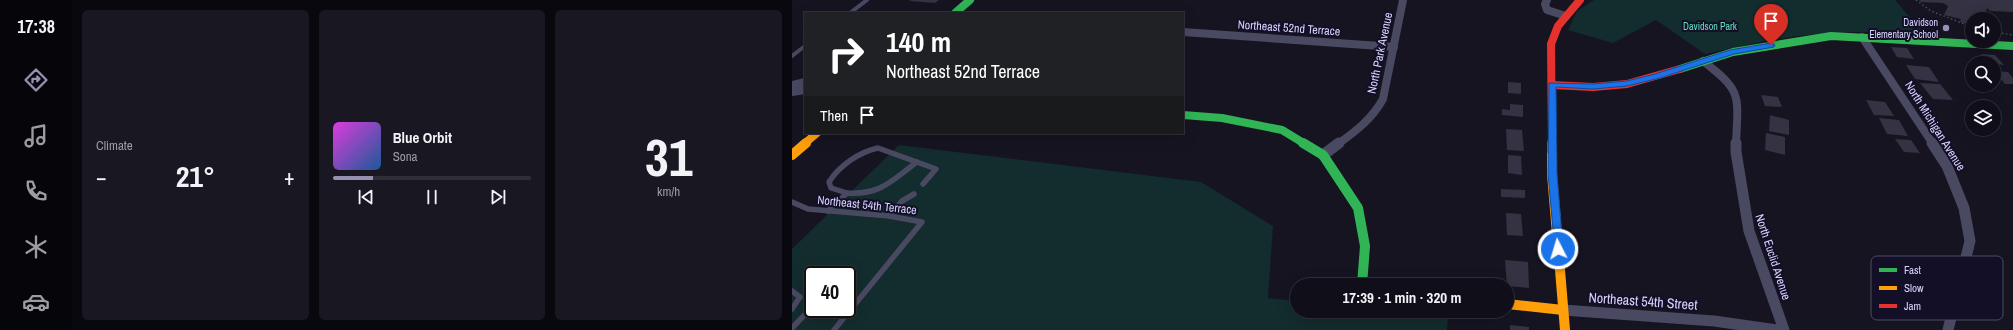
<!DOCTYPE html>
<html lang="en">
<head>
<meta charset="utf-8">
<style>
	:root { --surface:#100f19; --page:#191822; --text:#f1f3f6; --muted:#9c9ca2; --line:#302f38; --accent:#9591b1 }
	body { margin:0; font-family:"Archivo Narrow",sans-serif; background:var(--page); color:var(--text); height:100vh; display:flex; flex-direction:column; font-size:15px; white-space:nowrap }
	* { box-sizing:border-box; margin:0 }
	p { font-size:13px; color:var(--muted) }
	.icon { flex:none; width:22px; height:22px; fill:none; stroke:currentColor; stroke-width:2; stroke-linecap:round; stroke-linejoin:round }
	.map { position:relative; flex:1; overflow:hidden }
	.details { display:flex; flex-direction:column; gap:10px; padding:10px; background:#09080e; width:720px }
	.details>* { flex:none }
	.guide { position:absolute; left:12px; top:12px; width:380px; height:122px; border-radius:0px; box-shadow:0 4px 16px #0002,0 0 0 1px var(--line); background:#202124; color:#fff; overflow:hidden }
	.tools { position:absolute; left:1173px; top:12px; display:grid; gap:8px }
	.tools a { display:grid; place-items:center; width:36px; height:36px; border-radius:50%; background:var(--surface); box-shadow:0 4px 16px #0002,0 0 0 1px var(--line); font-size:20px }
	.speed { position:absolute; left:12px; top:266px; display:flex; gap:8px; font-size:20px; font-weight:700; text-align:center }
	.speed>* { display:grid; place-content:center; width:52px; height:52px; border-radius:50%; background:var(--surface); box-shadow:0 4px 16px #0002,0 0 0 1px var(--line); line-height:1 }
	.speed .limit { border:2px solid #111; border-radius:6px; background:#fff; color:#111 }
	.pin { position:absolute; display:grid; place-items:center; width:34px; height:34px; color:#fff; margin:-41px -17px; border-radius:50% 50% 50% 0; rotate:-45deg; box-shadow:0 0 4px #0007 }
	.pin .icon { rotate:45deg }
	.me { position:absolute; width:44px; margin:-22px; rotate:355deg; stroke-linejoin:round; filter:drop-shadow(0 0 3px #0008) }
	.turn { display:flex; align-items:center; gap:14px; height:84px; padding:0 16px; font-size:18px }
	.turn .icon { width:52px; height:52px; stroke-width:2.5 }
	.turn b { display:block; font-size:28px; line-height:34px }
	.then { display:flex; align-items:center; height:38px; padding:0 16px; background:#0003; gap:8px; font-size:15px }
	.big { font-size:30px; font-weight:800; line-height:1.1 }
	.details .widget { flex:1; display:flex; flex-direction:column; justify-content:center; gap:6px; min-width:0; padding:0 14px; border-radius:6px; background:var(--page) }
	.details .dial { align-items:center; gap:0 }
	.dial b { font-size:52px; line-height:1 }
	.song { display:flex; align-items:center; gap:12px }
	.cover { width:48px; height:48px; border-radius:6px; background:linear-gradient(135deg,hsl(300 70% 55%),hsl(210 70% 35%)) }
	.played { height:4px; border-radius:2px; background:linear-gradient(90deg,var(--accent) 20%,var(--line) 20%) }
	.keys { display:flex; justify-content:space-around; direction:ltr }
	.heat { display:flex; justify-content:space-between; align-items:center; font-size:22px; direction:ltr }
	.details .tiles { flex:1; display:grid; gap:10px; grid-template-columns:repeat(3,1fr) }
	.trip { position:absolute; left:498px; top:278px; width:224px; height:40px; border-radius:20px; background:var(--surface); box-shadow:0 4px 16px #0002,0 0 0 1px var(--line); font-weight:800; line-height:40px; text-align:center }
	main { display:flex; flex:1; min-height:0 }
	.dock { display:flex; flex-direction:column; width:72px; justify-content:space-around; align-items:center; background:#06060a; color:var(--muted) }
	.dock .icon { width:28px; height:28px }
	.dock .selected { color:var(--accent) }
	.dock b { font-size:18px; color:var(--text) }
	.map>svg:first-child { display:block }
	.green { fill:#132c2d; fill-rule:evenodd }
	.building { fill:#343243 }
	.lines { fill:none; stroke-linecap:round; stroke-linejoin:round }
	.path { stroke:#44505f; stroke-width:1.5; stroke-dasharray:1.5 2.5; stroke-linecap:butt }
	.lane-far1 { stroke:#4a4962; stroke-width:4 }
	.lane { stroke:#4a4962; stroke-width:5.5 }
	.street-far1 { stroke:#4a4962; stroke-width:8 }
	.street { stroke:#4a4962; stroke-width:11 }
	.fast-far1 { stroke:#30b455; stroke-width:8 }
	.fast { stroke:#30b455; stroke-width:10 }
	.slow-far1 { stroke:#ff9f0a; stroke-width:8 }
	.slow { stroke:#ff9f0a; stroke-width:10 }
	.jam-far1 { stroke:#e5322d; stroke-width:8 }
	.jam { stroke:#e5322d; stroke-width:10 }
	.route { fill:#1a73e8; stroke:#114b97 }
	.poi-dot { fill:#9591b1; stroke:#130f26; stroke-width:1.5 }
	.labels { text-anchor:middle; stroke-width:4; stroke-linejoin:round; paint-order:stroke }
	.far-poi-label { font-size:10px; fill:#d9d4ff; stroke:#130f26; text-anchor:end }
	.far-park-label { font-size:10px; fill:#5fe0c0; stroke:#130f26 }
	.street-label { font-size:12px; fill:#d9d4ff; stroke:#130f26 }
	.near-street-label { font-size:14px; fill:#d9d4ff; stroke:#130f26 }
	.key { fill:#130f26; stroke:#4e4a67; stroke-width:1 }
	.key-label { font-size:11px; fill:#d9d4ff }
</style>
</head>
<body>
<main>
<nav class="dock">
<b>17:38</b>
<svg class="icon selected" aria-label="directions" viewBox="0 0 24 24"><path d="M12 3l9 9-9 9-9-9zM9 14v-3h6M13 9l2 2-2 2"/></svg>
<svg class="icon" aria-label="music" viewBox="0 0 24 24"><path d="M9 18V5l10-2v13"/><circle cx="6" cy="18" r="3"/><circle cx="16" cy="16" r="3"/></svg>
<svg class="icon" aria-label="phone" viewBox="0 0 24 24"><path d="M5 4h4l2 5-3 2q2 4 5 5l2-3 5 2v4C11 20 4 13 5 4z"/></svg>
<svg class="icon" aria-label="climate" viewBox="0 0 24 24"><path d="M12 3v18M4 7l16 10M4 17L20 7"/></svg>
<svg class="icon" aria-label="car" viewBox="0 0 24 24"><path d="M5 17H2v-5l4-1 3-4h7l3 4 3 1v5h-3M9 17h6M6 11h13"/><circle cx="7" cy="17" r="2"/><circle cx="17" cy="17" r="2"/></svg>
</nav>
<section class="details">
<div class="tiles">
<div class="widget"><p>Climate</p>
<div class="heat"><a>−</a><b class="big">21°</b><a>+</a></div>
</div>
<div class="widget">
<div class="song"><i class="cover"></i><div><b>Blue Orbit</b><p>Sona</p></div></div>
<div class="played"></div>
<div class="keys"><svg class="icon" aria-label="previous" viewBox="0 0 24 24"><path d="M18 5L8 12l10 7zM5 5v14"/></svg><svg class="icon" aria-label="pause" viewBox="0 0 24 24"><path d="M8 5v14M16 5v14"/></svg><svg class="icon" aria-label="next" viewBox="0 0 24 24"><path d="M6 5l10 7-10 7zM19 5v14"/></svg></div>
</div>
<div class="widget dial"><b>31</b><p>km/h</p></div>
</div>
</section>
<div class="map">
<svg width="1221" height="330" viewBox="0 0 1221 330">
	<rect width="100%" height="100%" fill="#161421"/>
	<g class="green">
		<path d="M802 0H1103L1135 37C1112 35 1090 32 1067 32 1014 32 964 42 913 54L864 20 821 43 776 30 785 11Z"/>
		<path d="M107 145 409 182 481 226 476 298 505 301V311H610L656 316 655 330H0V249ZM21 275H55V309H21Z"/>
	</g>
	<g class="building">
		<path d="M119 0H147L143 3 117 1Z"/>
		<path d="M1127 0H1221V12L1198 11 1195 8 1191 19H1180V25L1168 22 1169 19 1152 15 1156 6 1151 3 1129 2Z"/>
		<path d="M1099 47 1115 48 1122 59 1105 57Z"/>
		<path d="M1189 54 1203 55 1212 65 1197 63Z"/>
		<path d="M1114 65 1137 67 1147 82 1123 79Z"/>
		<path d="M1202 71 1216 72 1221 78V84H1213Z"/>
		<path d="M716 82 729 83V94L716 93Z"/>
		<path d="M1128 83 1148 84 1161 100 1141 99Z"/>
		<path d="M969 95 986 97 990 107 973 106Z"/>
		<path d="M1074 100 1093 102 1102 116 1082 115Z"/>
		<path d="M718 104 731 105V117L710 115V109L718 110Z"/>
		<path d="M978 115 997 120V135L977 131Z"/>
		<path d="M1087 118 1107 120 1116 136 1095 134Z"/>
		<path d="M714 129 730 130 732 151 715 150Z"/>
		<path d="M974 133 993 137V155L973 150Z"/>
		<path d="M1103 139 1119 140 1128 153 1112 152Z"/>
		<path d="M716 155 729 156 730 175 716 173Z"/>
		<path d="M709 189 733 190V198L709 197Z"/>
		<path d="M714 213 729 214 731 236 715 235Z"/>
		<path d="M713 260 736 262 737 288 715 286Z"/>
		<path d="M718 325 737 327V330H718Z"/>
	</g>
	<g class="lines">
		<g class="path">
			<path d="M1124 0 1139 11 1180 27"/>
			<path d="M1202 22 1204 20"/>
			<path d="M1202 32 1221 35"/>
		</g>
		<g class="lane-far1">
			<path d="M58 13 75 0"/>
			<path d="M0 56 13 46"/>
		</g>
		<g class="lane">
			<path d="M55 193C89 195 99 181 125 162"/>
			<path d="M0 202 16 209 97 216 130 222 42 330"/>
			<path d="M36 211 55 193 39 188 37 182C47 166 67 152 86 148L144 169 131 184"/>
			<path d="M97 216 110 201 122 194"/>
			<path d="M0 291 8 297 0 309"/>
			<path d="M0 328 21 306"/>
		</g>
		<g class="street-far1">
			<path d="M755 0 753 4 755 10 774 16"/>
			<path d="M391 32 602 47"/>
			<path d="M1070 37 1141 144"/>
			<path d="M911 61C951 92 946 95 944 144"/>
			<path d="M0 85 13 82"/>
			<path d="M0 92 13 90"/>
			<path d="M546 144C564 131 580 119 591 99L611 0"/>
		</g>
		<g class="street">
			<path d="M944 143V152L957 231 992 330"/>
			<path d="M1140 143 1155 166 1172 208 1178 241 1156 330"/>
			<path d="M531 155 547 143"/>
			<path d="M771 310 922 321 985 330"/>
		</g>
		<g class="fast-far1">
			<path d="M163 13 178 0"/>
			<path d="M888 69 941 52 1039 36 1221 46"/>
			<path d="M391 115 430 118 490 130 513 144"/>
		</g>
		<path class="fast" d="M511 143 531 155 566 208 573 246 570 285"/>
		<path class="slow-far1" d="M12 144 25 133"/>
		<g class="slow">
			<path d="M760 151V174L773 330"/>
			<path d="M0 155 14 143"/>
			<path d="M715 304 771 310"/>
		</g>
		<g class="jam-far1">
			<path d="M760 85 801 87 835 84 888 69"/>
			<path d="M760 144 759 44 766 26 788 0"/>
		</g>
		<path class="jam" d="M760 143V151"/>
	</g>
	<path class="route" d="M979 43 983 45 982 47 942 54 868 78 835 86 801 89 764 87 765 174 771 249 766 253 763 252 756 174 757 83 801 84 835 81 863 74 938 50Z"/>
	<circle class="poi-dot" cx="1154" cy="28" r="4"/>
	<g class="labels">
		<g class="far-poi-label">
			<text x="1146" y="26">Davidson<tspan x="1146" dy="12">Elementary School</tspan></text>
		</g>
		<g class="far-park-label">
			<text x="918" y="30">Davidson Park</text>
		</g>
		<g class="street-label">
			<text transform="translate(497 28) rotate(4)" y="4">Northeast 52nd Terrace</text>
			<text transform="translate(588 53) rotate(-78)" y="4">North Park Avenue</text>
			<text transform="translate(1143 126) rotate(58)" y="4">North Michigan Avenue</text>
			<text transform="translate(75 205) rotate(6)" y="4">Northeast 54th Terrace</text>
			<text transform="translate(981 257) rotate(72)" y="4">North Euclid Avenue</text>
		</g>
		<g class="near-street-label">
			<text transform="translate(851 301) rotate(4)" y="5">Northeast 54th Street</text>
		</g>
	</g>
	<rect x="1079" y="256" width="132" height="64" rx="6" class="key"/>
	<rect x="1087" y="268" width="18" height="4" fill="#30b455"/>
	<rect x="1087" y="286" width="18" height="4" fill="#ff9f0a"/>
	<rect x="1087" y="304" width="18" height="4" fill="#e5322d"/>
	<g class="key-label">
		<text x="1112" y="274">Fast</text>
		<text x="1112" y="292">Slow</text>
		<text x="1112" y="310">Jam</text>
	</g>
</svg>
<div class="tools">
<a><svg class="icon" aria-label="sound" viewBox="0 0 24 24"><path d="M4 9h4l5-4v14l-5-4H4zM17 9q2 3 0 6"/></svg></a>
<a><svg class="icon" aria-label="search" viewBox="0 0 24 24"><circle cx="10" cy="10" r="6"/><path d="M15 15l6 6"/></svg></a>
<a><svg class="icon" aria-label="layers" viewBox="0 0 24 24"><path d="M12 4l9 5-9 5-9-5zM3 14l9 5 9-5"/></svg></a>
</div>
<div class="speed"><div class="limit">40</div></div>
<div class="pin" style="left:979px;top:45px;background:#d93025"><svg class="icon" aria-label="arrive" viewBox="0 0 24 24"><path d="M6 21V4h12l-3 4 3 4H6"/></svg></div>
<svg class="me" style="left:766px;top:249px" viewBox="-20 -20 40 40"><circle r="17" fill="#1a73e8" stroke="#fff" stroke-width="3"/><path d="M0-11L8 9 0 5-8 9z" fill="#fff"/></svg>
<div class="trip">17:39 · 1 min · 320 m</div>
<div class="guide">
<div class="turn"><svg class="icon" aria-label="right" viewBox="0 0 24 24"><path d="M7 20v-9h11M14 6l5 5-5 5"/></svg><div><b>140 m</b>Northeast 52nd Terrace</div></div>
<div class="then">Then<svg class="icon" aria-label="arrive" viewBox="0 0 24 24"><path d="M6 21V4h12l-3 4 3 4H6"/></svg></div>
</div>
</div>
</main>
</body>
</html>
